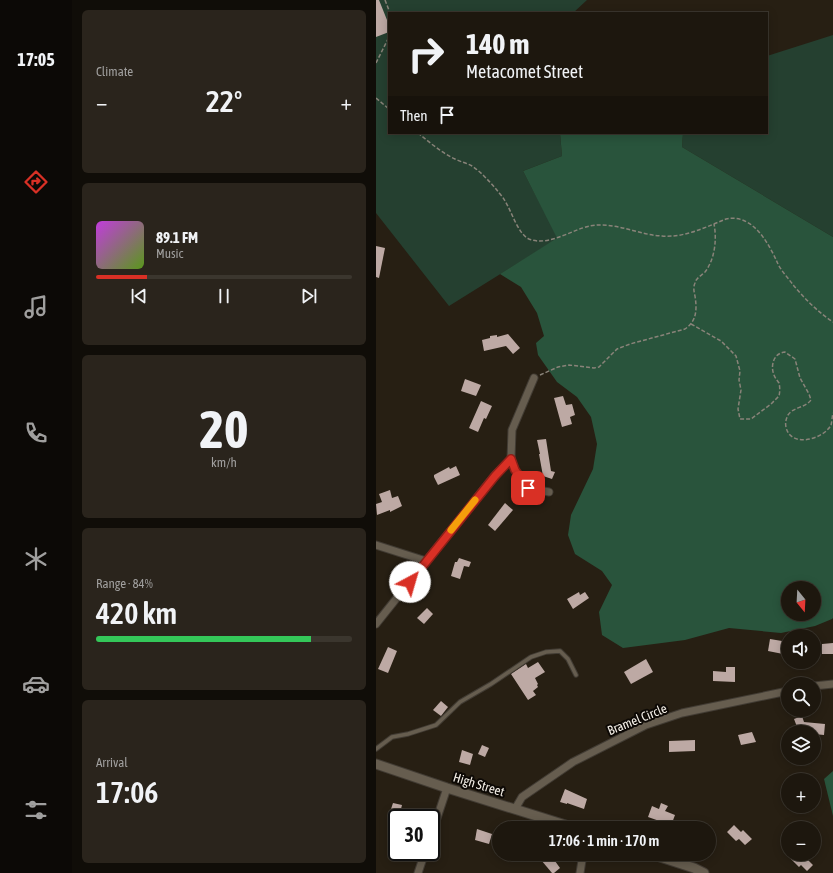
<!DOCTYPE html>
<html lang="en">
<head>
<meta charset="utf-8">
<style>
	:root { --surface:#1d170e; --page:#2a241c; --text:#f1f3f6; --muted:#a09f9e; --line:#3b362e; --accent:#d93025 }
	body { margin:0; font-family:"Asap Condensed",sans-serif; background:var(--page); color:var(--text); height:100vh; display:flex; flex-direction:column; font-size:15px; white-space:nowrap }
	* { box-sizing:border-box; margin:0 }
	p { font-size:13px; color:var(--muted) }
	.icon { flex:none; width:22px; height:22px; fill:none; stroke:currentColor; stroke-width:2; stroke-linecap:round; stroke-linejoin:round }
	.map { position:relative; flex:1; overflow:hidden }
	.drawer { display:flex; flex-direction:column; gap:10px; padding:10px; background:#100d08; width:304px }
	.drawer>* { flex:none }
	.guide { position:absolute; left:12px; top:12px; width:380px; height:122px; border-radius:0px; box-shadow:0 2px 10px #0003,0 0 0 1px var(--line); background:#1d170e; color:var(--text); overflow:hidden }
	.needle { width:26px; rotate:162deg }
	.fabs { position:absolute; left:405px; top:581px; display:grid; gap:8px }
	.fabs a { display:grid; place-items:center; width:40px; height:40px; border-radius:50%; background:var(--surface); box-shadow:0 2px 10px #0003,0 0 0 1px var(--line); font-size:20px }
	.speed { position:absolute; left:12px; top:809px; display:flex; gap:8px; font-size:20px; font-weight:700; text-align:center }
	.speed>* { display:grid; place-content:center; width:52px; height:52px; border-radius:50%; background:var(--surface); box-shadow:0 2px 10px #0003,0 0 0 1px var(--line); line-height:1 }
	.speed .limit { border:2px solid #111; border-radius:6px; background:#fff; color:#111 }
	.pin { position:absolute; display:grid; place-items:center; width:34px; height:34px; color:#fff; margin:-17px; border-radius:8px; box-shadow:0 2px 6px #0006 }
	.me { position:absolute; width:44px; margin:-22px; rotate:39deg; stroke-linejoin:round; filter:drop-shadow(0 0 3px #0008) }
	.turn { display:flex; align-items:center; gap:14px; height:84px; padding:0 12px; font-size:18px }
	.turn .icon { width:52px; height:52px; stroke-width:2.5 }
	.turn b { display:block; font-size:28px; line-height:34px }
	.then { display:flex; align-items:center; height:38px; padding:0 12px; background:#0003; gap:8px; font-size:15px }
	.big { font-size:30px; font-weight:600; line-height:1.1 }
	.drawer .card { flex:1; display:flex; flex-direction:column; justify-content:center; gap:6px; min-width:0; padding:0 14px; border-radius:6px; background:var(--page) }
	.drawer .dial { align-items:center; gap:0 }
	.dial b { font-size:52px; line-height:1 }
	.song { display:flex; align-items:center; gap:12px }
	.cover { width:48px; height:48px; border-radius:6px; background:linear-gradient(135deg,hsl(290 70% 55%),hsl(90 70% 35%)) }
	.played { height:4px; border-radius:2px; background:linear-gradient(90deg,var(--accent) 20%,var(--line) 20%) }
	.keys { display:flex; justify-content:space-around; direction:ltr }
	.heat { display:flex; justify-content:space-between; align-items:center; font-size:22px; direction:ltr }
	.charge { height:6px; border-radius:3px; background:linear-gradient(90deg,#34c759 84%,var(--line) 0) }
	.trip { position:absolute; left:116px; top:821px; width:224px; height:40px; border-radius:20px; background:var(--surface); box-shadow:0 2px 10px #0003,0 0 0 1px var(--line); font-weight:600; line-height:40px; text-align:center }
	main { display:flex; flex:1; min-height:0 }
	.dock { display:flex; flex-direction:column; width:72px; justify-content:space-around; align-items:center; background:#0c0906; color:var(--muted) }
	.dock .icon { width:28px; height:28px }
	.dock .selected { color:var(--accent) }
	.dock b { font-size:18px; color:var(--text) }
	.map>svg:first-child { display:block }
	.green { fill:#254030 }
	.forest { fill:#29543c; fill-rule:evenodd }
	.building { fill:#bda9a4 }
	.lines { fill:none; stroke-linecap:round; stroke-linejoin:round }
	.service-casing { stroke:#423c34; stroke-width:5.5 }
	.minor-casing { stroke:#423c34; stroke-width:9 }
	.tertiary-casing { stroke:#423c34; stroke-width:11 }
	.path { stroke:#898379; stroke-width:1.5; stroke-dasharray:4 2; stroke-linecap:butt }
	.service { stroke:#665d4f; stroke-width:3.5 }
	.minor { stroke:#665d4f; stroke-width:7 }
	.tertiary { stroke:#665d4f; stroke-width:9 }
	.route-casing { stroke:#8d1f18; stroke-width:10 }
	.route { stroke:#d93025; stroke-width:7 }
	.slow { stroke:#f59e0b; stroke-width:7 }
	.labels { text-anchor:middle; stroke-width:4; stroke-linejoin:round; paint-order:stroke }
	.street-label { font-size:13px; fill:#f5f0e8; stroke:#0d0905 }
</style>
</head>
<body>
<main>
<nav class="dock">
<b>17:05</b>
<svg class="icon selected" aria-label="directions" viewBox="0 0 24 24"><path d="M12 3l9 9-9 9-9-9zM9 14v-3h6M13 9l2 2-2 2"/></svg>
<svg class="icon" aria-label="music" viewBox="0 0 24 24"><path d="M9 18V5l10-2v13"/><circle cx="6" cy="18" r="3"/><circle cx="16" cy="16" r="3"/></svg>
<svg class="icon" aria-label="phone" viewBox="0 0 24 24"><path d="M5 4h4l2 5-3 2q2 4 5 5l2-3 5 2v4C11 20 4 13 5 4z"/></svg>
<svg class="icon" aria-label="climate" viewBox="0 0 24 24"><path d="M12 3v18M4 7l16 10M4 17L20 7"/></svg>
<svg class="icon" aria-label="car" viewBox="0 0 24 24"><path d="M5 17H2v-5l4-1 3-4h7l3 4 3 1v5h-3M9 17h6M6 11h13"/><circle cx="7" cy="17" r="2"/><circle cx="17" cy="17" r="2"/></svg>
<svg class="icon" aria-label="filters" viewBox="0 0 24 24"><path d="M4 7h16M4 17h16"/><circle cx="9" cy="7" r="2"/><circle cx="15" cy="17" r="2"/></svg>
</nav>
<section class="drawer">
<div class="card"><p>Climate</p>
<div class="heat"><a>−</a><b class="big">22°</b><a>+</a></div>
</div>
<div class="card">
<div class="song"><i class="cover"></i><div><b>89.1 FM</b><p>Music</p></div></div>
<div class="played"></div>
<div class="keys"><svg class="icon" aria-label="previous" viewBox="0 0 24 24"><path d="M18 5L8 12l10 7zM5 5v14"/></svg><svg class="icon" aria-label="pause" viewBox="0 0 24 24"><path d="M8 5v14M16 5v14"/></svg><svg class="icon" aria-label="next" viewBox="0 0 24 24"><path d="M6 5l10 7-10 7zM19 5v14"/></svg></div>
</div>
<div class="card dial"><b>20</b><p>km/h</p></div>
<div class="card"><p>Range · 84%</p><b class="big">420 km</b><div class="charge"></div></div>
<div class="card"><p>Arrival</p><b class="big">17:06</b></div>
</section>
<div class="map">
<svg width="457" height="873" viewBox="0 0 457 873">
	<rect width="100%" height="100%" fill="#271f13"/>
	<g class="green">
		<path d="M0 0H211L197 13H13V133H184L186 156 147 171 182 238 73 306 0 213Z"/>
		<path d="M457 35V237L306 147 307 133H391V56Z"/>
	</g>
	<g class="forest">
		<path d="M184 133H307L306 147 457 237V618L456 619 439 626 405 633 353 628 309 640 247 648 226 635 223 612 236 585 226 571 199 554 192 535 195 515 217 469 221 444 215 417 201 397 181 382 162 355 160 343 168 336 161 313 145 287 124 274 181 238 147 171 186 156ZM412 588H438V614H412Z"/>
		<path d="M457 771V816L448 779Z"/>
	</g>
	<g class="building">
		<path d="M0 0H3L13 25V32L0 37Z"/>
		<path d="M0 246 9 248 3 278 0 277Z"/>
		<path d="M132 334 144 348 137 354 130 346 108 351 106 340 114 338V336L121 335V337Z"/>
		<path d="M89 379 105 385 100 396 85 391Z"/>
		<path d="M187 396 190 405 196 404 199 415 194 417 196 424 186 427 178 398Z"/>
		<path d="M105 401 116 406 110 419 108 418 102 432 93 428Z"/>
		<path d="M170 439 175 471 179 472 176 479 167 476 163 454H164L161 440Z"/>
		<path d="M80 466 84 475 62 485 58 477V475L73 467 74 469Z"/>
		<path d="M14 490 16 498 22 496 26 506 14 512V510L1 515 0 504 6 502 3 494Z"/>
		<path d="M129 503 137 510 119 531 112 525Z"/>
		<path d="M83 558 95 562 93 567 88 566 84 579 75 576 79 562H81Z"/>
		<path d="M203 592 204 595 209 592 213 598 197 609 191 599Z"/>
		<path d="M51 608 57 614 48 624 41 618Z"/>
		<path d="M394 639 412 642V655L392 651Z"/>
		<path d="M457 643V654H446V644Z"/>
		<path d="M12 647 21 651 12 673 2 669Z"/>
		<path d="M270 659 277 672 255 684 248 672Z"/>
		<path d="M162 662 169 672 159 678 162 684 161 685 162 687 157 691 160 695 152 700 135 674 150 664 152 668Z"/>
		<path d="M350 667H359V682L337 681V671L350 672Z"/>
		<path d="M65 701 72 707 65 716 57 710Z"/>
		<path d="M426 716 428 722 449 724 448 735 438 734V732H423L418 719Z"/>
		<path d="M376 732 380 742 365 745 362 735Z"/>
		<path d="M319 740V751L293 752V741Z"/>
		<path d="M106 745 113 748 109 757 102 754Z"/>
		<path d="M86 750 97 754 94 765 83 762Z"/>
		<path d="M189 789 211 799 208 809 191 803V804L184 802Z"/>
		<path d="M17 803 26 805 24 813 25 818H21V831H18L14 812Z"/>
		<path d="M285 803 292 806 289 811 299 815 296 823 293 822 292 824 272 817 276 806 283 809Z"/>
		<path d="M358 825 365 832 367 830 376 839 369 845 363 839 360 841 351 832Z"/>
		<path d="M101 829 116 834 113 844 99 840Z"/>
		<path d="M160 854H174L184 868 178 873H176Z"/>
		<path d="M410 854H433L430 858 437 865 431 871 425 865 423 867Z"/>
	</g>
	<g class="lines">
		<g class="service-casing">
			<path id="service" d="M0 749 16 737 32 734 60 725 84 702 115 684 155 657 170 652 184 651 192 659 200 675"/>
		</g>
		<g class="minor-casing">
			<g id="minor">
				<path d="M135 459 139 470 152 488 173 492"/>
				<path d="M0 545 50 561"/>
				<path d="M0 624 119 475 135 459 136 430 158 378"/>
				<path d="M438 686 457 684"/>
				<path d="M139 809 146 797 197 762 270 725 306 713 412 691"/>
				<path d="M55 836 71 788"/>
				<path d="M42 873 49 852"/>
				<path d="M204 873 207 854"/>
			</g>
		</g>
		<g class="tertiary-casing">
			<g id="tertiary">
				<path d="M0 764 71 788 199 828"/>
				<path d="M275 854 318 868 328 873"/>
			</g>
		</g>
		<g class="path">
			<path d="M9 0 14 13"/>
			<path d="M0 63 13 37"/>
			<path d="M0 98 13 109"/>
			<path d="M42 133C53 142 66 153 79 159 85 162 91 163 96 166 105 172 113 181 120 189 123 193 127 197 129 201 136 212 142 234 153 239 172 247 197 229 214 226 238 221 262 235 286 236 308 238 330 227 350 219 377 213 393 244 402 264 406 272 413 279 418 286 429 299 443 313 457 322"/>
			<path d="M315 324 345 341 360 356 364 371 363 380 365 390 362 409 364 419H375L395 404 403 396C404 392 404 387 403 383 401 380 399 378 398 375 394 365 398 353 409 352L419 359 424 378 433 394 435 400C429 408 417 407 412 415 410 419 409 423 410 427 414 448 447 440 455 425 456 422 456 417 457 413"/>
			<path d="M164 375 182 367 193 365 218 368 223 367 241 349 254 344 309 329C321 321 321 309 319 296 318 292 317 287 319 283 320 278 325 276 329 272 339 259 341 239 338 224"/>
		</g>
		<use href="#service" class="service"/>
		<use href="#minor" class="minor"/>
		<use href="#tertiary" class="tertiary"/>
	</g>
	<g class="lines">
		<g class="route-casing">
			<path id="route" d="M34 582 119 476 135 459 139 470 152 488"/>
		</g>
		<use href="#route" class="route"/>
		<path class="slow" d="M75 530 99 500"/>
	</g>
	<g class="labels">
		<g class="street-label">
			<text transform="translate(261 719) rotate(-22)" y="5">Bramel Circle</text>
			<text transform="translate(103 784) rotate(17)" y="5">High Street</text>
		</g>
	</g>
</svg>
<div class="fabs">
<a><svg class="needle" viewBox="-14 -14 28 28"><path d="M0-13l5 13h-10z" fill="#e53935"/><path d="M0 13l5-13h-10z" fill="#a09f9e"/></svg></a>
<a><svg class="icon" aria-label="sound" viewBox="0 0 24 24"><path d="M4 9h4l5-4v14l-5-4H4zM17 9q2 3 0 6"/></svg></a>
<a><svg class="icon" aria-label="search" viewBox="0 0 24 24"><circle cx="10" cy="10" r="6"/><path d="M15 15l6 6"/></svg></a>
<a><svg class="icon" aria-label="layers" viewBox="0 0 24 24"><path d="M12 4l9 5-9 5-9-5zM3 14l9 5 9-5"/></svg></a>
<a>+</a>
<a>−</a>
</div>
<div class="speed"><div class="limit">30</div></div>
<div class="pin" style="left:152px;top:488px;background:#d93025"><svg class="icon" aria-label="arrive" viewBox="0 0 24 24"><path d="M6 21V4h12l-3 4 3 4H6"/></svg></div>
<svg class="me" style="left:34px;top:582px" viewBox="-20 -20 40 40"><circle r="19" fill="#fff"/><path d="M0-13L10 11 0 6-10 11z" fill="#d93025"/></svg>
<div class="trip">17:06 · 1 min · 170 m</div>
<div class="guide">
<div class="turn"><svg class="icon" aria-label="right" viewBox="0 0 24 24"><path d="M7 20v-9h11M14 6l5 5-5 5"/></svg><div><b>140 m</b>Metacomet Street</div></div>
<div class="then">Then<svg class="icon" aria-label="arrive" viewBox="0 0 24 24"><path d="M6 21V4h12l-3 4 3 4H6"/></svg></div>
</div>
</div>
</main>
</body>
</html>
